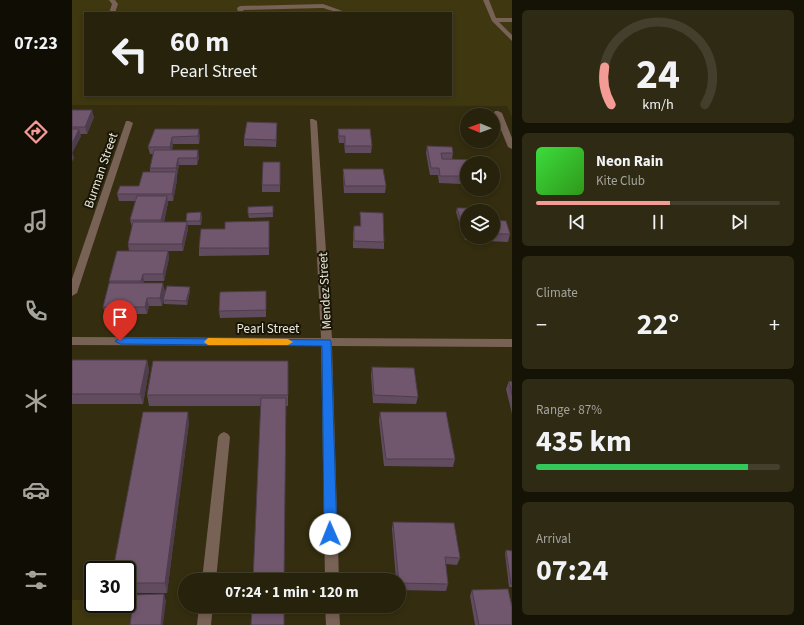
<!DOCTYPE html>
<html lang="en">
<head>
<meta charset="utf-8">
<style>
	:root { --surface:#27220b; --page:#2f2a14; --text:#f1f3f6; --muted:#a4a49d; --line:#433f2c; --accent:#f59b96 }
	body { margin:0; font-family:"Source Sans 3",sans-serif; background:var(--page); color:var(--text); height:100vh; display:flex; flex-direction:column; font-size:15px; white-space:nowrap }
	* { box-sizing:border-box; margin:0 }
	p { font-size:13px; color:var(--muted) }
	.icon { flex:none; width:22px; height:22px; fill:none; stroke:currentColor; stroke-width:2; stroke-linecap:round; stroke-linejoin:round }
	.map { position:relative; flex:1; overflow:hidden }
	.panel { display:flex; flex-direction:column; gap:10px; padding:10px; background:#151306; width:292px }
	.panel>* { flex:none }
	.guide { position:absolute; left:12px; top:12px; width:368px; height:84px; border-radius:0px; box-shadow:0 2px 6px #0003,0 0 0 1px var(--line); background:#27220b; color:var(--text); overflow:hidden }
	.needle { width:26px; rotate:271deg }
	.controls { position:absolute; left:388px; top:108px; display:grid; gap:8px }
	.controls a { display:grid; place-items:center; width:40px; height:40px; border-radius:50%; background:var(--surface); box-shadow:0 2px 6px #0003,0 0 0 1px var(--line); font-size:20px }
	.speed { position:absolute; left:12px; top:561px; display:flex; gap:8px; font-size:20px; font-weight:700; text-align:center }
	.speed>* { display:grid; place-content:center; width:52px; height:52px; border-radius:50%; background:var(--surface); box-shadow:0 2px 6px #0003,0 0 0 1px var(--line); line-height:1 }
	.speed .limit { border:2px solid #111; border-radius:6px; background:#fff; color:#111 }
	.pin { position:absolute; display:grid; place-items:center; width:34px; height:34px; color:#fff; margin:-41px -17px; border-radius:50% 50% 50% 0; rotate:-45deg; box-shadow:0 0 4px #0007 }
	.pin .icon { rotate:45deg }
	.me { position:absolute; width:44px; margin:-22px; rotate:359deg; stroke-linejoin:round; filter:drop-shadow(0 0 3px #0008) }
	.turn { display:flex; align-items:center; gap:14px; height:84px; padding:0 20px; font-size:18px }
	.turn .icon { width:52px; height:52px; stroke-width:2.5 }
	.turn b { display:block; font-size:28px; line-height:34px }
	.big { font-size:30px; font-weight:700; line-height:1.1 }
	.panel .widget { flex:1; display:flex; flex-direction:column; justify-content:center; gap:6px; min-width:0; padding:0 14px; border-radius:6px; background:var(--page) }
	.panel .dial { align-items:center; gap:0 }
	.dial svg { height:104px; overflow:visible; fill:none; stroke:var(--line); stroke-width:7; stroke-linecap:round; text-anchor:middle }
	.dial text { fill:var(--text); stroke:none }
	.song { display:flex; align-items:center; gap:12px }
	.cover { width:48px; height:48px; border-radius:6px; background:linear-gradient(135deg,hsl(120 70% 55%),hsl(110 70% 35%)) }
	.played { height:4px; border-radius:2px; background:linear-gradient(90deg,var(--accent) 55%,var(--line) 55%) }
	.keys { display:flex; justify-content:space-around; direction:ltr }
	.heat { display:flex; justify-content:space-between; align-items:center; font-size:22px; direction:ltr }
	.charge { height:6px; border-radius:3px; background:linear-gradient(90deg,#34c759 87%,var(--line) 0) }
	.trip { position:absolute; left:106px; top:573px; width:228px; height:40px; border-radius:20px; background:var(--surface); box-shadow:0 2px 6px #0003,0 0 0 1px var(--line); font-weight:700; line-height:40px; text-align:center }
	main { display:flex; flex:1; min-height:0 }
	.tabs { display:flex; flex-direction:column; width:72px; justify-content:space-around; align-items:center; background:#100e04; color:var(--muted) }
	.tabs .icon { width:28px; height:28px }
	.tabs .current { color:var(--accent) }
	.tabs b { font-size:18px; color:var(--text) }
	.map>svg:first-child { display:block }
	.built { fill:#3f3710; fill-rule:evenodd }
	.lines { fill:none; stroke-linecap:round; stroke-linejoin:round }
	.lane { fill:#786155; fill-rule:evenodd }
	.street { fill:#786155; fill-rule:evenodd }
	.wall { fill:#604b5f }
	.shaded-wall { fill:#4e3d4d }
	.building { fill:#70576e; stroke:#4e3d4d }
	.route { fill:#1a73e8; stroke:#114b97 }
	.slow { fill:#f59e0b }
	.labels { text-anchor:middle; stroke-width:4; stroke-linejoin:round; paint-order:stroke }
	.street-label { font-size:13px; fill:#ece9d7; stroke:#191609 }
</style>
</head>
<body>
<main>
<nav class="tabs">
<b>07:23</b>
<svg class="icon current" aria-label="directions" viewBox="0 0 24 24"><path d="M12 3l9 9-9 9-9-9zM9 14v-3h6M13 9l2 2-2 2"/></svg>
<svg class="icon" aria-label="music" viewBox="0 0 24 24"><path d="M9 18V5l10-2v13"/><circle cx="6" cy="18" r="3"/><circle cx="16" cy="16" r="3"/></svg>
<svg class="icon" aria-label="phone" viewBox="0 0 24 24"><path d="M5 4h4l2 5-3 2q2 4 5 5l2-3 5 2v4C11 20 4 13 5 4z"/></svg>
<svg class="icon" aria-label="climate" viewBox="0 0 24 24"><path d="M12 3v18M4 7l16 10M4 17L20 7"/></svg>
<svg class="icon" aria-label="car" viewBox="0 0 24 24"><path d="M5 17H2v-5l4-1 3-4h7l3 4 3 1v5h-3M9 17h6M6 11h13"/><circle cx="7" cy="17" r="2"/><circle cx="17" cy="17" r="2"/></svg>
<svg class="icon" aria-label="filters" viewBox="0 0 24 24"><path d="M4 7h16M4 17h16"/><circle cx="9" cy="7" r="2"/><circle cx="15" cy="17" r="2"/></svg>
</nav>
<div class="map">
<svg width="440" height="625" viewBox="0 0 440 625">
	<rect width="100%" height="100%" fill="#342d0f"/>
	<g class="built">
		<path d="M0 0H440V117L435 106 0 105ZM13 13H379V95H13Z"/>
		<path d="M0 600H21V604H55V600H63L60 625H0Z"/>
	</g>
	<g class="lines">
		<g class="lane">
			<path d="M37 0H43L46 4 43 13H37L40 4Z"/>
			<path d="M411 0H417L424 18H440V22H427L440 35V41L420 21Z"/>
			<path d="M251 4 276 13H267L251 8 171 10 172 13H166L165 8 168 6Z"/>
			<path d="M152 432 156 434 158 437 144 580H130L146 437 148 434Z"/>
			<path d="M127 606H141L139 625H125Z"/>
		</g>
		<g class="street">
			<path d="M423 111H426L430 113 440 138V149L436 147 422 113Z"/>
			<path d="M238 119H241L245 121 260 338 440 339V347L260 346 267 580H253L249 346 0 345V337L249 338Z"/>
			<path d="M54 121H57L61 123 5 293 0 296V279Z"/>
			<path d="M253 606H267L268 625H254Z"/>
		</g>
	</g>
	<g class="wall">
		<path d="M0 110 22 117 15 134H8L9 136 0 153 2 158 0 161Z"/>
		<path d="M83 129 128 136 127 144H101L100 150 127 157 125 165H107L105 175V180L101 201H96V203L92 222H114L130 216 129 225H115L116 229 111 251H96L97 258 92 281H72V283L93 291 90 306H77L75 314H33L31 307 38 283 37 281 57 251 56 244 60 227 58 220 63 201H47L45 194 67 186 78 172V168L81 154H78L76 147Z"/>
		<path d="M266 129 300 146 299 153H273L272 143H267L266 136Z"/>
		<path d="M205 130 204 147 172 146V139Z"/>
		<path d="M355 146 381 153 380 159 395 163V179H390L389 184 367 183 366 175H358L354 153Z"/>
		<path d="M208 162V192H190V185Z"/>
		<path d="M271 169 314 186 313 193H272L271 176Z"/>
		<path d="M201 206V217L177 218 176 214Z"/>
		<path d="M385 208 395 211V237H421V213L424 220 438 234 436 242 393 240 390 227V225H388L384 212Z"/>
		<path d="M288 212 312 242V249L281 248V233L282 226H288Z"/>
		<path d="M197 221V255L127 256V248L153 229Z"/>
		<path d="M118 287V291L115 305 92 304 91 300Z"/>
		<path d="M194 291V317L148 318 147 311Z"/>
		<path d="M0 360H75L77 370 71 404H0Z"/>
		<path d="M216 361V406H77L75 395Z"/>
		<path d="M300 367 346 397 344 404 301 403 299 375Z"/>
		<path d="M437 381 440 382V414L434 389Z"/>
		<path d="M308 412 383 459 381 467 312 466 307 420Z"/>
		<path d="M117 422 95 593H55V570Z"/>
		<path d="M321 522 388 558 385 565 373 564 376 584 374 591 327 590V580H324L320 529Z"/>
		<path d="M434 550 440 551V587H437L433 554Z"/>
		<path d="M400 590 440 625H403L398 596Z"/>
	</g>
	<g class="shaded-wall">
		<path d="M20 110 22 117 15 134 13 127Z"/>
		<path d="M205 123V130L204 147V140Z"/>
		<path d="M7 129 9 136 0 153 2 158 0 161V144Z"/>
		<path d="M127 129 128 136 127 144 126 136Z"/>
		<path d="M100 137 101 144 99 154 98 147Z"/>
		<path d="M126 150 127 157 125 165V158Z"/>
		<path d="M106 158 107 165 105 175 104 168Z"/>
		<path d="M104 172 105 180 101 201 100 194Z"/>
		<path d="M95 196 96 203 90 227 89 220Z"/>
		<path d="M129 212 130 216 129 225 128 221Z"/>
		<path d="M115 222 116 229 111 251 110 244Z"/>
		<path d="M96 251 97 258 92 281 91 274Z"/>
		<path d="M71 274 72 281 71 288 69 281Z"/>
		<path d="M91 283 93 291 90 306 88 298Z"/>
		<path d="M118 287V291L115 305 114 301Z"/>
		<path d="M75 298 77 306 75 314 73 307Z"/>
		<path d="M75 360 77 370 71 404 68 394Z"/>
		<path d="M116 412 117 422 95 593 93 583Z"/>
		<path d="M92 594 94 601 91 625H89Z"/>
	</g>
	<g class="building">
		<path d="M0 110H20L13 127H0Z"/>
		<path d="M175 122 205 123 204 140 172 139Z"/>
		<path d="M0 129H7L0 144Z"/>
		<path d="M83 129H127L126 136 100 137 98 147H76Z"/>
		<path d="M266 129H298L300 146H273V136H267Z"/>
		<path d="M355 146 380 147 381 153H369L370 159 411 160 412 163H395V172H390L391 176H368L367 168H359Z"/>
		<path d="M82 150H126L125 158H106L104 168H78Z"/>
		<path d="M191 162H208V185H190Z"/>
		<path d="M271 169H311L314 186H273Z"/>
		<path d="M71 172H104L100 194H45L48 186H67Z"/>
		<path d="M65 196H95L89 220H58Z"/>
		<path d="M201 206V213L176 214V207Z"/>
		<path d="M385 208H419L420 211H395V219H391V221H389Z"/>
		<path d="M129 212 128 221H114L115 213Z"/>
		<path d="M288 212 311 213 312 242 282 241V226H289Z"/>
		<path d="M421 213 424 220H421Z"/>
		<path d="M391 219H395V233H394Z"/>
		<path d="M421 220 434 221 438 234H421Z"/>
		<path d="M197 221V248H127L129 229H153V222Z"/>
		<path d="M61 222H115L110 244H56Z"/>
		<path d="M45 251H96L91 274H71L69 281H37Z"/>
		<path d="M37 283H91L88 298H75L73 307H31Z"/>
		<path d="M95 286 118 287 114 301 91 300Z"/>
		<path d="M194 291V310L147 311 148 292Z"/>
		<path d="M0 360H75L68 394H0Z"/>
		<path d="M81 361H216V395H75Z"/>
		<path d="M300 367 342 368 346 397 302 395Z"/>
		<path d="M437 381 440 382V395Z"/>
		<path d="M189 398H214L212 580H181Z"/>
		<path d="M71 412H116L93 583H55V570H41Z"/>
		<path d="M308 412H374L383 459H314Z"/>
		<path d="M321 522 382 523 388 558 373 557 376 584 327 583Z"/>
		<path d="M434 550 440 551V584H439Z"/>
		<path d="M436 589 440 607V625H407L400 590Z"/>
		<path d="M92 594 89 625H58L62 595Z"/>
		<path d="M180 606H212V625H179Z"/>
	</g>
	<path class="route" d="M48 338 258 340 259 342 265 534 263 538 258 539 254 538 252 534 250 346 48 344 43 341Z"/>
	<path class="slow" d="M136 338 216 339 221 342 216 345H136L132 342Z"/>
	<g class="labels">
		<g class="street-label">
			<text transform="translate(28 170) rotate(-71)" y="5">Burman Street</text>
			<text transform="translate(252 291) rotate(-93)" y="5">Mendez Street</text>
			<text x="196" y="333">Pearl Street</text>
		</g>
	</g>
</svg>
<div class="controls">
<a><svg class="needle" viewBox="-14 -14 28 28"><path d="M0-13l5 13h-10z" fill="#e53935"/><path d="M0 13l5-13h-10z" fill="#a4a49d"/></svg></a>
<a><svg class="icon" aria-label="sound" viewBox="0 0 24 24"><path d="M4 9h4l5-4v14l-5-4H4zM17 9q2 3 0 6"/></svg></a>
<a><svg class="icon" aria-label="layers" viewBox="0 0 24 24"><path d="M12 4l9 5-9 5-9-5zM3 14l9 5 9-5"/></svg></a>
</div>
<div class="speed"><div class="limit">30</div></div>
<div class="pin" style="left:48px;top:341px;background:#d93025"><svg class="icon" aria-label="arrive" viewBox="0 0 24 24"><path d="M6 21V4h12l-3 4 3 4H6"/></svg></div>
<svg class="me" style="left:258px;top:534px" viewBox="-20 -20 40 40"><circle r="19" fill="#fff"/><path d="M0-13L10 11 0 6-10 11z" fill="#1a73e8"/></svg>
<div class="trip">07:24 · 1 min · 120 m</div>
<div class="guide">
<div class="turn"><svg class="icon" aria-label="left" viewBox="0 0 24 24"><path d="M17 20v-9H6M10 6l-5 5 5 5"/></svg><div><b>60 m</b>Pearl Street</div></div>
</div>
</div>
<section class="panel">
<div class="widget dial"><svg viewBox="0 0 100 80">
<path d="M14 69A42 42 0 1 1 86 69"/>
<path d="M14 69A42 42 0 0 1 9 40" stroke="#f59b96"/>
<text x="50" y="56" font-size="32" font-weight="700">24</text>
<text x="50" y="72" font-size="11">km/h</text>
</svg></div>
<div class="widget">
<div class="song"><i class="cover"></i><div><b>Neon Rain</b><p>Kite Club</p></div></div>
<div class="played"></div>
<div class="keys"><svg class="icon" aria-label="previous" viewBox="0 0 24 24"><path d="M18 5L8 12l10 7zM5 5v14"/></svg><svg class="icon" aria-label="pause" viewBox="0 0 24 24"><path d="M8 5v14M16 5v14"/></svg><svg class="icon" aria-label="next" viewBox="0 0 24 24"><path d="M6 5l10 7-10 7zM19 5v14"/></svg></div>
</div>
<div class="widget"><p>Climate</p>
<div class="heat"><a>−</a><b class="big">22°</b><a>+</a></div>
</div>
<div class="widget"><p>Range · 87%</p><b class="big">435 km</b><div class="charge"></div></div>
<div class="widget"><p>Arrival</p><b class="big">07:24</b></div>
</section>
</main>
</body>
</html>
